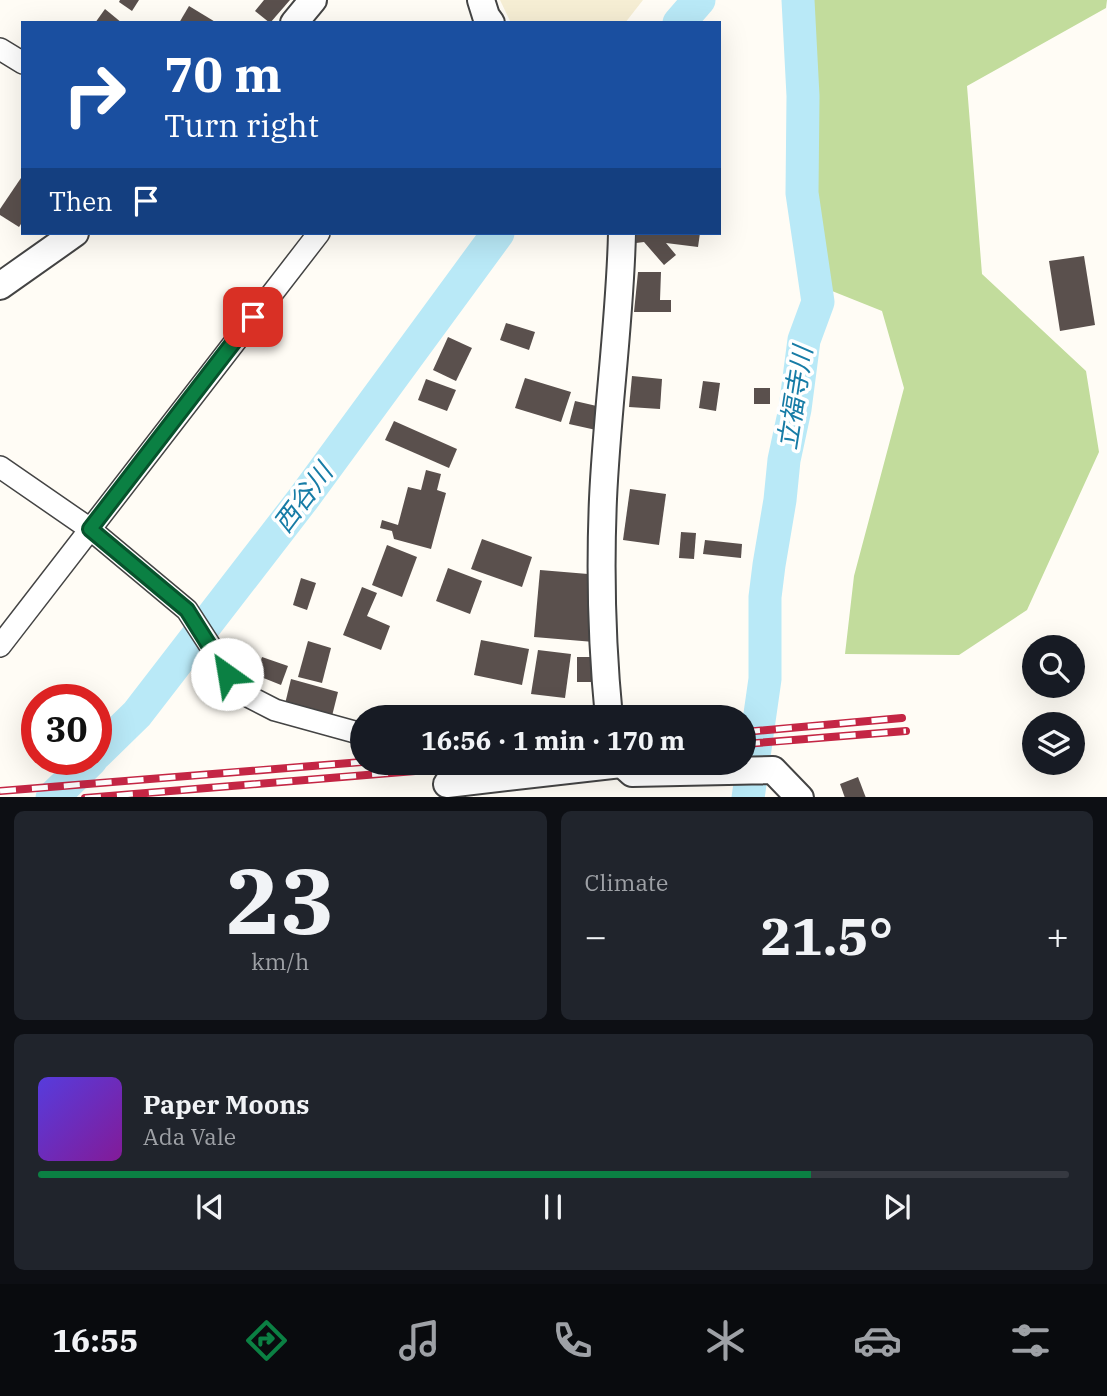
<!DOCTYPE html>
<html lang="en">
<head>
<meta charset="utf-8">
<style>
	:root { --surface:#171b24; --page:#20242c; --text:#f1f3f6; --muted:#9ea1a6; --line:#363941; --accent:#0b8043 }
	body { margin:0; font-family:"IBM Plex Serif","Noto Sans JP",serif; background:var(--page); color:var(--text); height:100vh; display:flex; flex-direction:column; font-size:26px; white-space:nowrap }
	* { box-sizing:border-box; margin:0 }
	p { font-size:23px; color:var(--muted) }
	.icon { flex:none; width:38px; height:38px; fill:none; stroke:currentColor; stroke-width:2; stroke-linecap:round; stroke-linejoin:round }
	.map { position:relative; height:797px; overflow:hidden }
	.panel { display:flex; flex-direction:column; gap:14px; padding:14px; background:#0d0f14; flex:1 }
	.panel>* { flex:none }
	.guide { position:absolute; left:21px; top:21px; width:700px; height:214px; border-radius:0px; box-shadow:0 7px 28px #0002; background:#1a4fa0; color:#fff; overflow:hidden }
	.tools { position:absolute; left:1022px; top:635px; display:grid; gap:14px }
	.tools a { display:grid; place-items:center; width:63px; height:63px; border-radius:50%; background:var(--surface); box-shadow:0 7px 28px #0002; font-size:35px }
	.speed { position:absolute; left:21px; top:684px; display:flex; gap:14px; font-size:35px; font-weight:700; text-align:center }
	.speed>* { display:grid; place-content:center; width:91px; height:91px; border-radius:50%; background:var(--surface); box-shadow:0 7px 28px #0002; line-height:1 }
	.speed .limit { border:10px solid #d22; background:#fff; color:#111 }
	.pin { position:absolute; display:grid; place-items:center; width:60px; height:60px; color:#fff; margin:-30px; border-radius:14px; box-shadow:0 4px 10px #0006 }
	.me { position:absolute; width:77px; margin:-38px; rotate:328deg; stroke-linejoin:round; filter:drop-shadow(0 0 5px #0008) }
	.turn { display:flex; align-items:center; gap:24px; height:147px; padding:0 28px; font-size:32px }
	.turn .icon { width:91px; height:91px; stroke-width:2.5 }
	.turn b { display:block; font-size:49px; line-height:60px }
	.then { display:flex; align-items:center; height:66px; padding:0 28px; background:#0003; gap:14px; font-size:26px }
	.big { font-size:52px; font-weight:800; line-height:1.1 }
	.panel .tile { flex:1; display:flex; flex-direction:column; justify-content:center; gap:10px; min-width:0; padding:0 24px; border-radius:10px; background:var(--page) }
	.panel .dial { align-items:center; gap:0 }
	.dial b { font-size:91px; line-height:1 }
	.song { display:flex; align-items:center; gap:21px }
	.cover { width:84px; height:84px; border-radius:10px; background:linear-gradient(135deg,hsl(250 70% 55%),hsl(290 70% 35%)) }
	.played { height:7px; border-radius:4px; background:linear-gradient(90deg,var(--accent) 75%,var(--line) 75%) }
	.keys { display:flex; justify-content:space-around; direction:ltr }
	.heat { display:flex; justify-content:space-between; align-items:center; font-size:38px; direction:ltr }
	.panel .tiles { flex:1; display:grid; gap:14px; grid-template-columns:1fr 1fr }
	.tile:last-child { grid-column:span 2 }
	.trip { position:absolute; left:350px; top:705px; width:406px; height:70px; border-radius:35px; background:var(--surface); box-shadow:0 7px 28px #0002; font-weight:800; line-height:70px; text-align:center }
	.dock { display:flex; height:112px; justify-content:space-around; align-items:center; background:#090b0e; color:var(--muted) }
	.dock .icon { width:49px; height:49px }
	.dock .on { color:var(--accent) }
	.dock b { font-size:32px; color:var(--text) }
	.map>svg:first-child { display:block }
	.farmland { fill:#f6eed4 }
	.forest { fill:#c2dc9c }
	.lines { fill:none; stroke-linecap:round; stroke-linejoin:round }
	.river { stroke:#b9e9f7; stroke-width:33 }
	.building { fill:#5a504d }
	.minor-casing { stroke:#444; stroke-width:24 }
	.tertiary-casing { stroke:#444; stroke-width:30 }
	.minor { stroke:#fff; stroke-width:21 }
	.tertiary { stroke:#fff; stroke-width:26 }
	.rail-casing { stroke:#c42644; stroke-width:8 }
	.rail { stroke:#fff; stroke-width:5; stroke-dasharray:16; stroke-linecap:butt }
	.route-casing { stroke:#07532c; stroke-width:18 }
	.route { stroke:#0b8043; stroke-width:12 }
	.labels { text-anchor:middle; stroke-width:7; stroke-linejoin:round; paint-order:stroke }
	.water-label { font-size:26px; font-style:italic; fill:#177ca6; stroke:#fff }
</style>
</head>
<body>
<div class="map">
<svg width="1107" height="798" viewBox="0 0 1107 798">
	<rect width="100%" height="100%" fill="#fffcf5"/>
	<path class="farmland" d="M500 0H643L625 23H511Z"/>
	<path class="forest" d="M813 0H1107L1106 8 967 86 982 274 1086 371 1099 452 1027 610 959 655 845 654 854 576 904 388 882 311 817 285 810 185Z"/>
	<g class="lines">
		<g class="river">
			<path d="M679 23 699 0"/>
			<path d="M96 754 137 714 303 499 498 233"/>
			<path d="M52 798 91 760"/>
			<path d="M748 798 765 679V597L769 565 780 500 784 460 795 409 804 340 818 302 802 193 803 96 798 0"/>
		</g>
	</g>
	<g class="building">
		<path d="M120 0H139L132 11 119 2Z"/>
		<path d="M264 0H290L270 23 255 11Z"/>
		<path d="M189 6 217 23H179Z"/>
		<path d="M105 9 122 23H95Z"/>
		<path d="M23 175V221L19 227 0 215V209Z"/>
		<path d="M637 233H700L698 247 666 243 676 255 664 265 644 242 636 243Z"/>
		<path d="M1084 256 1095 325 1060 331 1049 261Z"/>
		<path d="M638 272H661L660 300H671V312H634Z"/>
		<path d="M506 323 535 332 529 350 500 340Z"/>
		<path d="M448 337 472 348 456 381 433 370Z"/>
		<path d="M632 376 662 379 660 409 629 407Z"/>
		<path d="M525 378 571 392 561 422 515 408Z"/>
		<path d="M426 379 456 390 447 411 418 400Z"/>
		<path d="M703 381 720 383 716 411 699 408Z"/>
		<rect x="754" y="388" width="16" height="16"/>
		<path d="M575 401 601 407 596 430 569 424Z"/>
		<path d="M394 421 457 449 449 468 385 440Z"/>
		<path d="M426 470 441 474 437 490 446 493 431 549 394 539 392 531 380 528 382 520 398 525 408 487 421 490Z"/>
		<path d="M630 489 666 494 659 545 623 540Z"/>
		<path d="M681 532 696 533 694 559 679 558Z"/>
		<path d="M482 539 532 557 522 587 471 569Z"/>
		<path d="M705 540 742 544 741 558 703 554Z"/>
		<path d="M387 545 417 557 402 597 372 585Z"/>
		<path d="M448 568 482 581 470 614 436 601Z"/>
		<path d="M540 570 600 575 594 642 534 637Z"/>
		<path d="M301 578 316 583 307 610 293 605Z"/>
		<path d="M362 587 377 593 367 616 390 626 381 650 343 635Z"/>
		<path d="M481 640 529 649 522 685 474 675Z"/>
		<path d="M308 641 331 648 322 683 298 677Z"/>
		<path d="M538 650 571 654 565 698 531 694Z"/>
		<path d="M262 657 288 666 281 685 256 675Z"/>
		<rect x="577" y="657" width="21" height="25"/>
		<path d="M291 679 338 692 332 716 285 704Z"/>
		<path d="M858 777 866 798H845L840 784Z"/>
	</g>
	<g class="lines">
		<g class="minor-casing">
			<g id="minor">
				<path d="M0 49 23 63"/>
				<path d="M0 467 90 529 187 610 240 692 275 710 362 734"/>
				<path d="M0 646 319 233"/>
			</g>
		</g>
		<g class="tertiary-casing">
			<g id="tertiary">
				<path d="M481 0 486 16 491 23"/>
				<path d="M294 23 313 0"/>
				<path d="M0 286 75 233"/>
				<path d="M609 718C602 647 600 570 603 499 607 410 620 322 622 233"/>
				<path d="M621 763 632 773 773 770 800 798"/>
				<path d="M447 784 621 764"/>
			</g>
		</g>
		<use href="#minor" class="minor"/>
		<use href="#tertiary" class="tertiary"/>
		<g class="rail-casing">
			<g id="rail">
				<path d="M744 732 902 718"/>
				<path d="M744 744 906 731"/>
				<path d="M0 791 362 762"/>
				<path d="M85 798 512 763"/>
			</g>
		</g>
		<use href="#rail" class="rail"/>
	</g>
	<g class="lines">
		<g class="route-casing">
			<path id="route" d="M227 674 187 610 90 529 253 317"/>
		</g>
		<use href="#route" class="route"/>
	</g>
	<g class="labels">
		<g class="water-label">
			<text transform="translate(795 398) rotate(-81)" y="9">立福寺川</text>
			<text transform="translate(303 498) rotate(-53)" y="9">西谷川</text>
		</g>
	</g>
</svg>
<div class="tools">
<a><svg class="icon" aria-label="search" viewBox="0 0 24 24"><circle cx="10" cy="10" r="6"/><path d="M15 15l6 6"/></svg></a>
<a><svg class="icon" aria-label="layers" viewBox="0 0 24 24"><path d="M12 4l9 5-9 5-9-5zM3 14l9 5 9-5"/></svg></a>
</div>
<div class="speed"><div class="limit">30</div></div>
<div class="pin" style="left:253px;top:317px;background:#d93025"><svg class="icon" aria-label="arrive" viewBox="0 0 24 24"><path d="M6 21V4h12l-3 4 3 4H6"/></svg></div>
<svg class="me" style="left:227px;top:674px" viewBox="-20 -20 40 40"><circle r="19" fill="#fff"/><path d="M0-13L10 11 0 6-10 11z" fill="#0b8043"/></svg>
<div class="trip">16:56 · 1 min · 170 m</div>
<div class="guide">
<div class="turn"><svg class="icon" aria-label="right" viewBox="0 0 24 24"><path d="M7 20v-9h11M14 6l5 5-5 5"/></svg><div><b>70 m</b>Turn right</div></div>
<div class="then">Then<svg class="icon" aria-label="arrive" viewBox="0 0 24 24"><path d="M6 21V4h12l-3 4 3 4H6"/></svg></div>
</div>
</div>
<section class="panel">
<div class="tiles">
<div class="tile dial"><b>23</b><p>km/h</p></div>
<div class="tile"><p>Climate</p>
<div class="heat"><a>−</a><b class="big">21.5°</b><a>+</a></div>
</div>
<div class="tile">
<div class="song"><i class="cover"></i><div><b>Paper Moons</b><p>Ada Vale</p></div></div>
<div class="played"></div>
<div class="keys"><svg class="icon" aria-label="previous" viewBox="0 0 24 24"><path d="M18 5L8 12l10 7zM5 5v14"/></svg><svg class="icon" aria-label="pause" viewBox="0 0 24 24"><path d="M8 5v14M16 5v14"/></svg><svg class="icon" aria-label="next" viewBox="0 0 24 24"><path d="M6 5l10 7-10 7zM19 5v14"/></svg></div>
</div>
</div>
</section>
<nav class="dock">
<b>16:55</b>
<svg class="icon on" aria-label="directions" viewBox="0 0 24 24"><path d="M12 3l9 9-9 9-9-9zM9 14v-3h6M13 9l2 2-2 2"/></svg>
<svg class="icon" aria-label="music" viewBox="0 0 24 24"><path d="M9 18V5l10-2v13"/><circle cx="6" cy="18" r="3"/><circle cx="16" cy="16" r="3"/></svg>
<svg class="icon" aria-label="phone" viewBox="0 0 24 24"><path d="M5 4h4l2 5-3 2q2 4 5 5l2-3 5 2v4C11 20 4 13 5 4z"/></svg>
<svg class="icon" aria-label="climate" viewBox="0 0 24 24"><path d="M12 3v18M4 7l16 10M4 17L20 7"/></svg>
<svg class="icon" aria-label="car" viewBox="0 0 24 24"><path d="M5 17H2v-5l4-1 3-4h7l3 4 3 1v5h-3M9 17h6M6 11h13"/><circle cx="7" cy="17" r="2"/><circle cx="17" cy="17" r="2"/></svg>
<svg class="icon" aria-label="filters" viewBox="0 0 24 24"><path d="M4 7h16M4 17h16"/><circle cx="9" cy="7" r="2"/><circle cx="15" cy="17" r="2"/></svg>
</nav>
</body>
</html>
